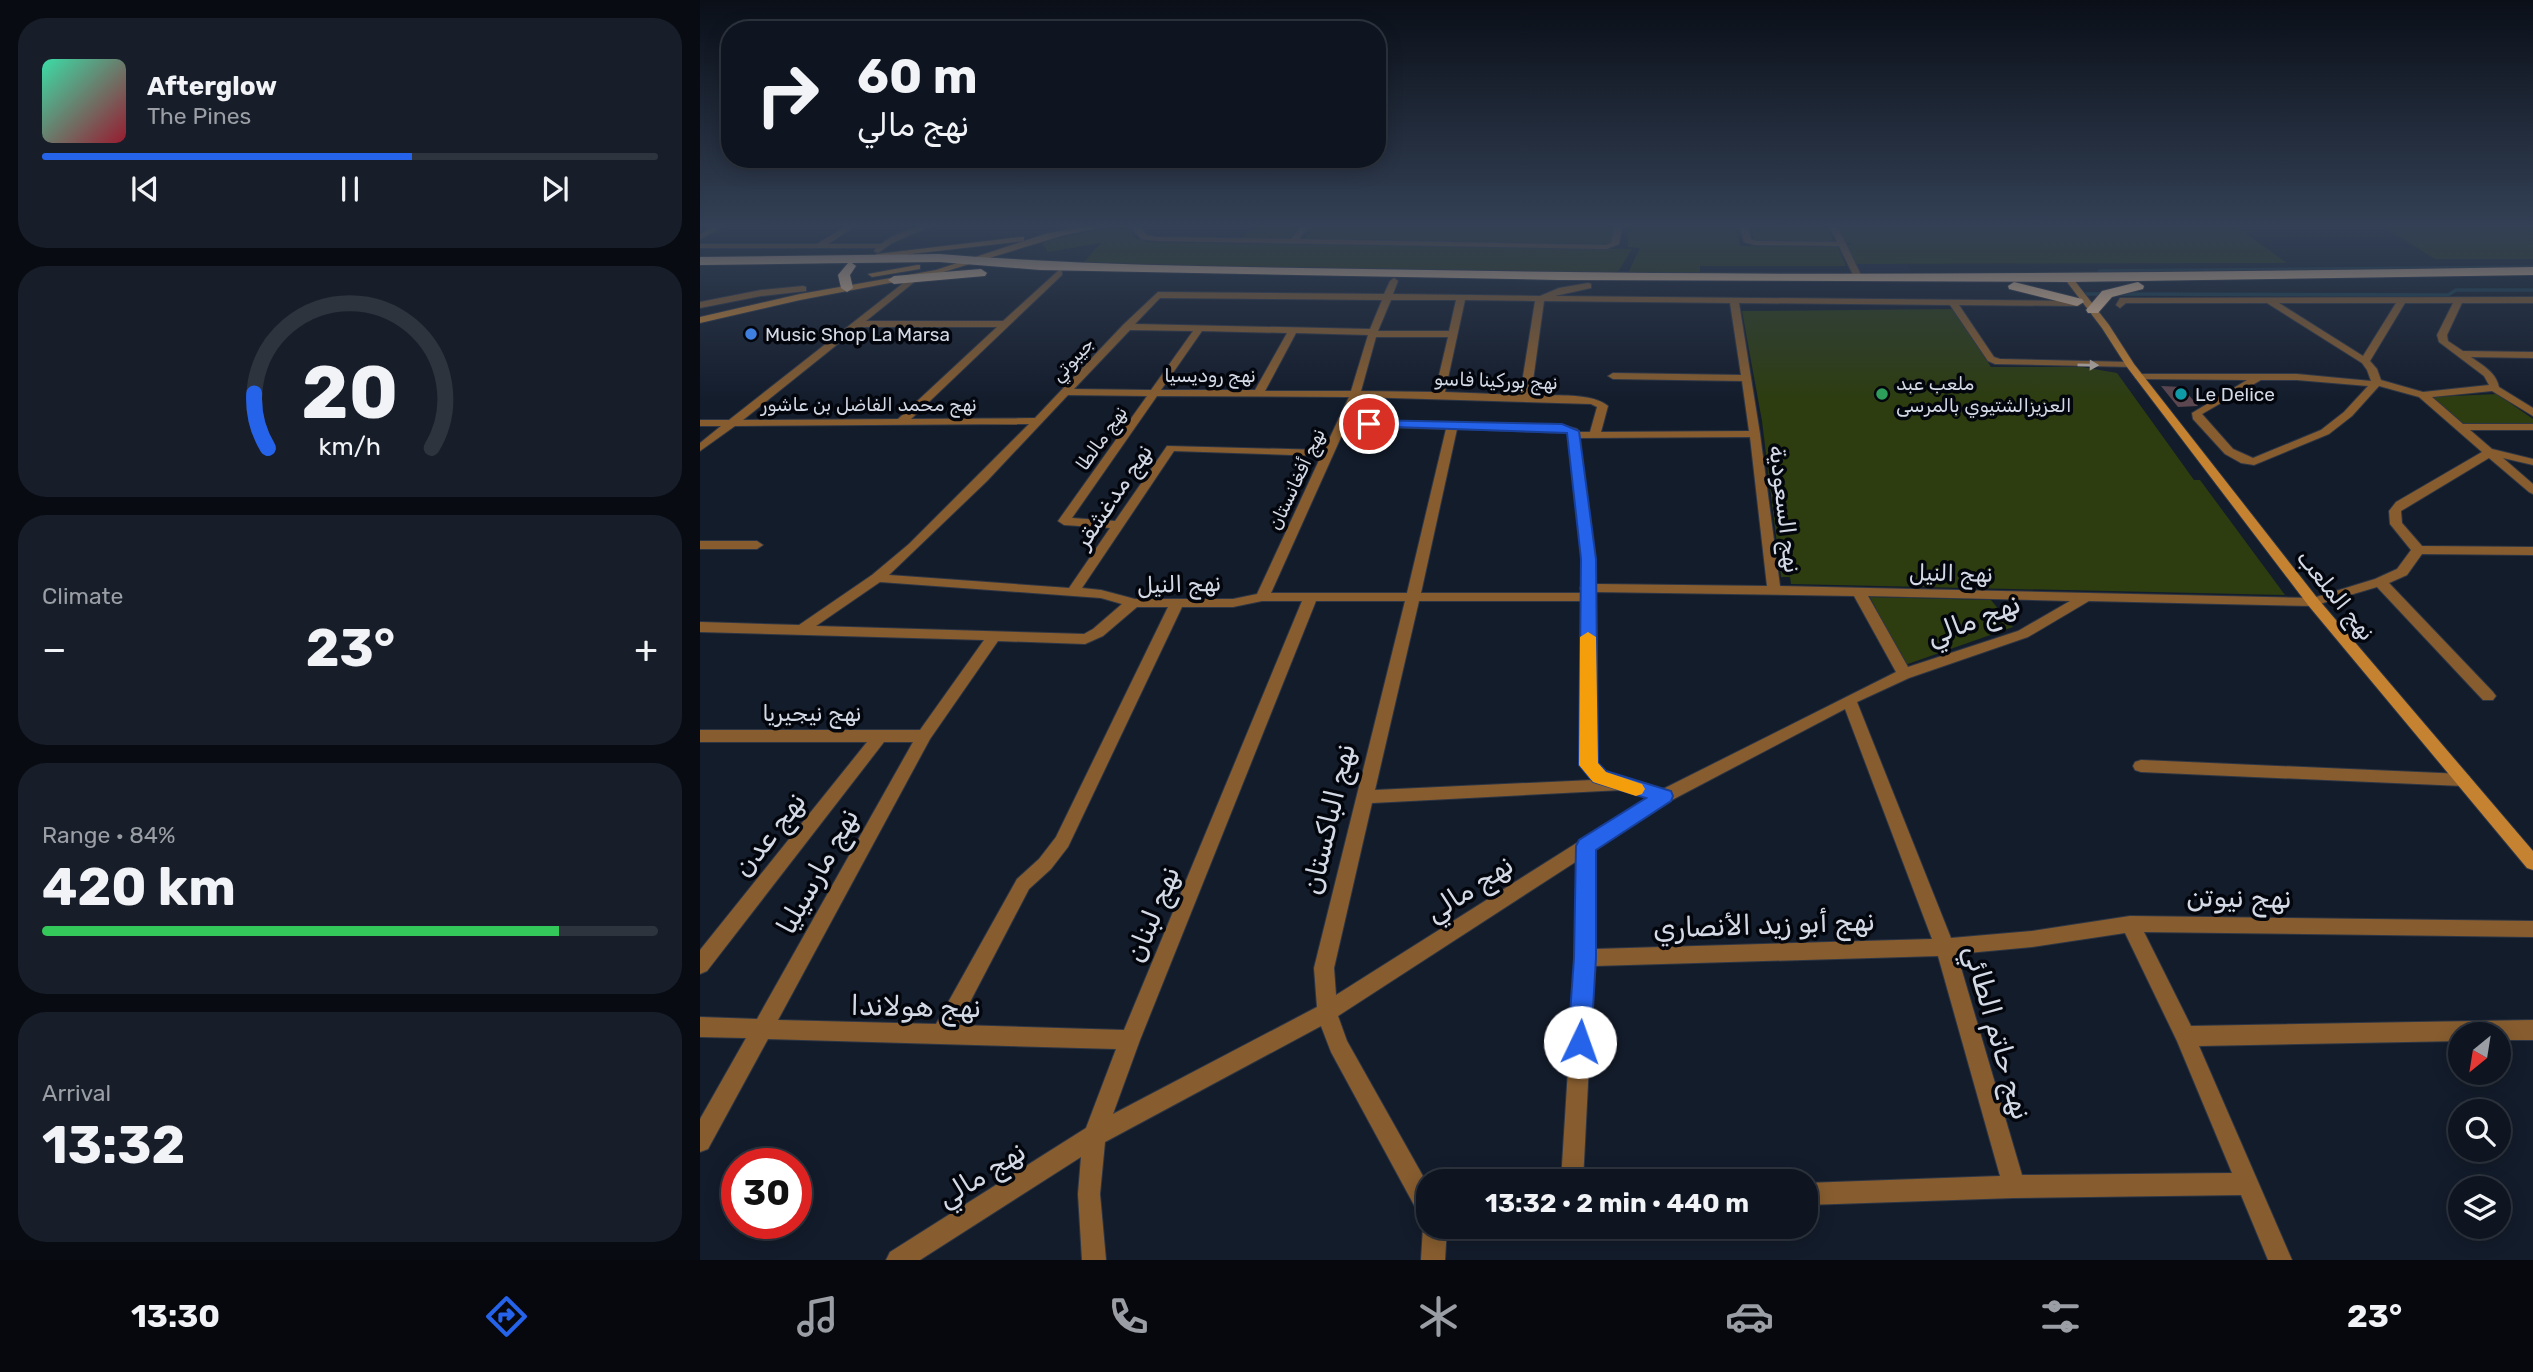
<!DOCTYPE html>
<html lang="en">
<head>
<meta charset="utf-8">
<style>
	:root { --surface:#0e1520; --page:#171e29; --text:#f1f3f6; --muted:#9b9fa5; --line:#2e343e; --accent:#2563eb }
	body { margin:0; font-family:Rubik,Vazirmatn,sans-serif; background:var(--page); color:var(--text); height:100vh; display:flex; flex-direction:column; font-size:26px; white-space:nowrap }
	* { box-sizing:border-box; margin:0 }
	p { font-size:23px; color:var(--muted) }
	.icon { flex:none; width:38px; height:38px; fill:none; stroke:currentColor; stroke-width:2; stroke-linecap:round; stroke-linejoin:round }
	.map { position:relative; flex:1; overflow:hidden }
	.side { display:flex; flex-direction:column; gap:18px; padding:18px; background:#080c12; width:700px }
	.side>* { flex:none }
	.hud { position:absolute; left:21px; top:21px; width:665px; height:147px; border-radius:28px; box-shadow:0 4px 18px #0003,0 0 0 2px var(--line); background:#0e1520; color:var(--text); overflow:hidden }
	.needle { width:46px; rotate:210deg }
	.tools { position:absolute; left:1748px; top:1022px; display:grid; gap:14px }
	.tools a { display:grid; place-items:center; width:63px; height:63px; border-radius:50%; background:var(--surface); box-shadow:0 4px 18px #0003,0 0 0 2px var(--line); font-size:35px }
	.speed { position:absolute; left:21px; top:1148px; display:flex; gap:14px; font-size:35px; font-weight:700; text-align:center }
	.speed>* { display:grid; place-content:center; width:91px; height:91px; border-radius:50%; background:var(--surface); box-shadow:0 4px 18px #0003,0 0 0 2px var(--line); line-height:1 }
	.speed .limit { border:10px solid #d22; background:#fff; color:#111 }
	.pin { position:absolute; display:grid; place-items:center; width:60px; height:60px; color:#fff; margin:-30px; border:4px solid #fff; border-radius:50%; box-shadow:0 2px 7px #0007 }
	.me { position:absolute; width:77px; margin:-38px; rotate:3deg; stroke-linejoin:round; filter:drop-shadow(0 0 5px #0008) }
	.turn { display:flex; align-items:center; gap:24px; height:147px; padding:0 21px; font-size:32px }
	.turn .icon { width:91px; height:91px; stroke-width:2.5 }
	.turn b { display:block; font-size:49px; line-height:60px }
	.big { font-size:52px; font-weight:700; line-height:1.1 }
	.side .card { flex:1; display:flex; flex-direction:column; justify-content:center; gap:10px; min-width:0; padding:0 24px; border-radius:28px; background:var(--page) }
	.side .dial { align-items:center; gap:0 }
	.dial svg { height:182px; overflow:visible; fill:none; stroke:var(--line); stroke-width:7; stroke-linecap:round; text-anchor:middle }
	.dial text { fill:var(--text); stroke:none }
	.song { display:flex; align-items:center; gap:21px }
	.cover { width:84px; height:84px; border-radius:10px; background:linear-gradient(135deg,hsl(160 70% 55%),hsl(350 70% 35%)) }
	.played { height:7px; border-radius:4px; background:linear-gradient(90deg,var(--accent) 60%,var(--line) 60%) }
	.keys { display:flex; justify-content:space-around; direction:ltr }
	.heat { display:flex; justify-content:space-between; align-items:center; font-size:38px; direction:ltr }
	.charge { height:10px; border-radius:5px; background:linear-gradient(90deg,#34c759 84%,var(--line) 0) }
	.trip { position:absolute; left:716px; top:1169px; width:402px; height:70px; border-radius:28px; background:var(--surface); box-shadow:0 4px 18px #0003,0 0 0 2px var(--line); font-weight:700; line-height:70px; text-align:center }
	.menu { display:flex; height:112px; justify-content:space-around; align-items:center; background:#06080d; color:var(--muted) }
	.menu .icon { width:49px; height:49px }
	.menu .on { color:var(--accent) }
	.menu b { font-size:32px; color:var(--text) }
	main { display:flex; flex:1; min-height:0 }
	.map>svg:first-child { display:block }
	.built { fill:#162237 }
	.green { fill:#2d3d0f }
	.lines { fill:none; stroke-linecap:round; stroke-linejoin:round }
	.stream { stroke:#1b3f4f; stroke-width:3.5 }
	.building { fill:#5c464f }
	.street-casing { stroke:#2e3645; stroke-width:2 }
	.secondary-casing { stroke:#2e3645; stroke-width:2 }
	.highway-casing { stroke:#2e3645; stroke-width:2 }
	.street { fill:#875d2f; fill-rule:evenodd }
	.secondary { fill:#c58231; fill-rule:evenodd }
	.highway { fill:#f5cba0; fill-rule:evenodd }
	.oneway { fill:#b8aea5 }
	.route { fill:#2563eb; stroke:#184099; stroke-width:2 }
	.slow { fill:#f59e0b }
	.shop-dot { fill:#3f7fe0; stroke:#04060d; stroke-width:2.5 }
	.leisure-dot { fill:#2e9e5b; stroke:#04060d; stroke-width:2.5 }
	.culture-dot { fill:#0f9aa8; stroke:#04060d; stroke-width:2.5 }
	.labels { text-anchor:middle; stroke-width:7; stroke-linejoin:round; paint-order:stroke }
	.far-poi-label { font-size:19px; fill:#d3d9e5; stroke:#04060d; text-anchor:start }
	.far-street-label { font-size:19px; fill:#d3d9e5; stroke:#04060d }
	.street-label { font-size:23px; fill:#d3d9e5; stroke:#04060d }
	.near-street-label { font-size:28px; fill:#d3d9e5; stroke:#04060d }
</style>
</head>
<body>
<main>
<section class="side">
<div class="card">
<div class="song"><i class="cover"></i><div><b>Afterglow</b><p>The Pines</p></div></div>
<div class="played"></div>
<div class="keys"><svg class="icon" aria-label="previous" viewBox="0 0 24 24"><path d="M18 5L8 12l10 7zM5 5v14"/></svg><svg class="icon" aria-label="pause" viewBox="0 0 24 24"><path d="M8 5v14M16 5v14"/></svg><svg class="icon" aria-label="next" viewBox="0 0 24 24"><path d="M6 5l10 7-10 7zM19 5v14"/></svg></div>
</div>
<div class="card dial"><svg viewBox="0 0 100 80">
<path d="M14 69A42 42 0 1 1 86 69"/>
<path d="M14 69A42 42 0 0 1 8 45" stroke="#2563eb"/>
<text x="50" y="56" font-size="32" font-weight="700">20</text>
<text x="50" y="72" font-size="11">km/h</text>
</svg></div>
<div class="card"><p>Climate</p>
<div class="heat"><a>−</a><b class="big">23°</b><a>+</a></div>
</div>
<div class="card"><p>Range · 84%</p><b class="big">420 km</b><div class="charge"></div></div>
<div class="card"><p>Arrival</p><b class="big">13:32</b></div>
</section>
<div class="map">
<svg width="1833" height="1260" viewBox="0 0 1833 1260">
	<rect width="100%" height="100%" fill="#131c2b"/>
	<path class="built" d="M1207 263 1211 272H1158L1154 264Z"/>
	<g class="green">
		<path d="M415 227H425L435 238 448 242 932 249 918 272H883L382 264 401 243 348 252 341 241Z"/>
		<path d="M553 227H599L590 239 543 238Z"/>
		<path d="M614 227H913L911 245 604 239Z"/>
		<path d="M928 227H1036L1040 246 1138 247 1146 266H1000V273H928L940 248 928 247Z"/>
		<path d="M1051 227H1128L1134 242 1054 241Z"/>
		<path d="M1139 227H1537L1587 263 1154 264 1147 245 1152 244 1145 242Z"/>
		<path d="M1684 227H1833V259H1735Z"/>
		<path d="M1255 309 1291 367H1382L1417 373 1494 480H1500L1585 595 1091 584 1090 577H1081L1062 421 1042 311Z"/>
		<path d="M1797 394 1833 419V424L1763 423 1730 397Z"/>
		<path d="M1170 597 1291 600 1313 627 1205 665Z"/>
	</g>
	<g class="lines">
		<g class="stream">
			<path d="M1399 271 1833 267"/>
			<path d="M1386 294H1404"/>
			<path d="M1417 294 1748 295 1756 290H1833"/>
		</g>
	</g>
	<path class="building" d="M1461 386 1482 387 1498 406 1478 407Z"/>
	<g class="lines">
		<g class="street-casing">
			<g id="street">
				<path d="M14 227H23L0 239V234Z"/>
				<path d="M145 227H154L128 244H181C193 234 214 227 229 227L192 243 178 253 174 251 176 248H0V244H117Z"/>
				<path d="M431 227H439L447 235 456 237 591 239 601 227H609L599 239 906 245 911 243 914 227H922L919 244 907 249 456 241 441 239Z"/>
				<path d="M1040 227H1048L1051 239 1056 241 1137 242 1130 227H1138L1162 277 1155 279 1139 246 1055 245 1044 242Z"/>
				<path d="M359 270 362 271V275L211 419 335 418 423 325 458 292 684 294 690 281 694 278 698 281 693 294 840 296 859 288 888 283 891 284V288L855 296 1381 301 1382 303 1378 306 1259 305 1294 357 1300 359 1430 362 1433 363V367L1295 364 1288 361 1250 305 1039 303 1060 434 1080 586 1613 598 1675 579 1697 569 1711 550 1690 524 1689 511 1696 502 1782 452 1719 397 1679 386 1652 416 1629 434 1554 465 1541 463 1525 454 1493 419 1492 413 1547 380 1439 379 1435 378V374H1597L1671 381 1667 370 1662 363 1567 303H1426L1420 308 1416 305 1420 298 1833 297V303H1762L1747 335 1748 341 1763 351 1833 352V358L1771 357C1782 365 1796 372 1799 387L1833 408V416L1792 391 1732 397 1763 424H1833V430H1770L1792 449 1833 459V465L1803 458 1833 484V494L1829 492 1789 458 1701 511 1702 523 1722 546 1833 547V555L1722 554 1707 575 1689 583 1793 692 1796 696 1793 700H1783L1677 587 1613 606 1389 601 1328 637 1209 678 1157 702 1251 938 1332 931 1430 916 1833 921V937L1444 932 1491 1026 1833 1020V1040H1799V1034H1760V1041L1499 1046 1592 1260H1568L1541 1195 1314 1198 1106 1205V1183L1300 1176 1238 956 894 966 883 1181H861L875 958 877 861 638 1016 647 1041 728 1185V1227H747L745 1260H721L723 1227 727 1219 720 1216 631 1052 621 1026 405 1142 400 1194 406 1260H382L378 1194 381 1157 220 1260H186L190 1252 386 1128 416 1049 68 1039 8 1149 0 1152V1119L46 1038 0 1037V1017L57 1019 213 742H184L7 971 0 974V950L167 742H0V730H220L284 640 0 632V622L99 625 172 575 209 544 329 424 35 426 0 451V443L21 426H0V420H29L211 277 218 279 166 321H303ZM460 298 682 300 670 329 435 324ZM691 300H756L749 331H678ZM765 300 835 301 820 395 745 392ZM844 301 1030 303 1041 375 913 373 908 376 913 379 1042 381 1049 431 901 432 908 406C892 392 852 396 831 395ZM1579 303H1696L1663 356ZM1705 303H1753L1737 335 1739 342 1784 376 1789 385 1723 392 1681 380 1677 369 1670 361ZM159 327H297L198 419 43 420ZM430 330 493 331 451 390 374 389ZM502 331 587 333 555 390H461ZM596 333 668 335 651 391H565ZM676 337H748L735 392 661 391ZM1561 380H1597L1668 386 1644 412 1621 430 1553 458 1533 449 1502 414ZM368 395 447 396 358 521 364 525 410 528 369 588 189 575 287 481ZM457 396 649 397 624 450 467 446 415 521 372 518ZM659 397 891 404 897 407 890 432H879L877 429 862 425 649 420ZM646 426 746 429 707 593H571ZM757 429 868 433 883 559 882 585 880 588 882 593H721ZM1050 437 1067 586 896 584 895 559 879 438ZM474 451 621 456 557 594 533 599H435L401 590 382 588ZM180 582 401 598 422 604 393 629 384 634 116 626ZM896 592 1154 596 1196 672 963 789 906 772 897 763ZM1168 596 1370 601 1318 631 1208 667ZM562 601H602L424 1030 258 1025 329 889 351 869 368 847 482 607H533ZM616 601H705L614 968 617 1007 413 1114 440 1040ZM719 601H882L881 765 893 780 675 790ZM437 607H468L356 837 339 859 317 879 236 1024 78 1020 230 739 298 641 385 644 403 636ZM1145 709 1232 939 895 949V849L970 801ZM922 790 948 798 636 995 634 968 672 803ZM1425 933 1477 1041 1532 1173 1322 1175 1257 954 1332 947Z"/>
				<path d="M103 286 106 287V291L61 296 0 308V302L61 290Z"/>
				<path d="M0 541H57L63 545 57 549H0Z"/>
				<path d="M1441 760 1763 774 1769 776 1771 780 1769 784 1763 786 1441 772 1435 770 1433 766 1435 762Z"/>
			</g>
		</g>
		<g class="secondary-casing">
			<g id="secondary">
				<path d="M385 227H401L361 236 237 274 100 300 0 323V317L100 294 236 270 348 233Z"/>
				<path d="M321 237H324V241L177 258 173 256 177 254Z"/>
				<path d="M217 265H220V269L172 277 168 274Z"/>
				<path d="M1365 276H1371L1409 325 1434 364 1618 599 1833 851V870L1827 868 1608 605 1427 367 1402 328 1364 278Z"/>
			</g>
		</g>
		<g class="highway-casing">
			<g id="highway">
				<path d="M239 254C401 267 565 267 727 270 1096 277 1464 273 1833 267V275L1368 282 859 280 340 270 239 262 152 263 156 266 150 275 153 288 147 292 141 288 138 275 148 263 0 265V257Z"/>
				<path d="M281 269 287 273 285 276 194 284 188 280 194 276Z"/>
				<path d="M1314 282 1382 299 1384 302 1377 306 1309 289 1308 286Z"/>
				<path d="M1438 282 1444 286 1443 289 1412 297 1398 313H1388L1386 310 1402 291Z"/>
			</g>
		</g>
		<use href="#street" class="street"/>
		<use href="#secondary" class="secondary"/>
		<use href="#highway" class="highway"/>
	</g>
	<defs><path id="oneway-solid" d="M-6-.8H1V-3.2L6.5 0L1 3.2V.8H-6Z" transform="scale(1.75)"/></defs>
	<use class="oneway" href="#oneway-solid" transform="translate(1388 365) rotate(1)"/>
	<linearGradient id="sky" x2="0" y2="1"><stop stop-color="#0a0f18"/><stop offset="0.56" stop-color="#334055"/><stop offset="1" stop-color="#334055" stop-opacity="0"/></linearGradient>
	<rect width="1833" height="403" fill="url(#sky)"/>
	<path class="route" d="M669 420 862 424 879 431 896 559 898 763 906 771 971 791 973 796 971 801 896 850V958L891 1042 888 1050 880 1053 871 1050 868 1042 874 958 876 846 879 840 946 798 893 782 879 765 881 559 867 433 665 426 663 424Z"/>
	<path class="slow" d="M888 632 896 637 898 763 906 772 942 784 945 789 942 794 936 796 893 782 879 765 880 637Z"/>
	<circle class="shop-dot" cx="51" cy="334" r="7"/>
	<circle class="leisure-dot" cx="1182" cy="394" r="7"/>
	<circle class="culture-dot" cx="1481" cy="394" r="7"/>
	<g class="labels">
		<g class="far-poi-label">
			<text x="65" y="341">Music Shop La Marsa</text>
			<text x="1196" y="390">ملعب عبد<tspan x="1196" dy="22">العزيزالشتيوي بالمرسى</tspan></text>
			<text x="1495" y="401">Le Delice</text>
		</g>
		<g class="far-street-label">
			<text transform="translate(372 359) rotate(-47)" y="7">جيبوتي</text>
			<text x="510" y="382">نهج روديسيا</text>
			<text transform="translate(796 380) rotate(2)" y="7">نهج بوركينا فاسو</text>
			<text x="169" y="411">نهج محمد الفاضل بن عاشور</text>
			<text transform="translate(401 438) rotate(-55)" y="7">نهج مالطا</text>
			<text transform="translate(596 479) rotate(-65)" y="7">نهج أفغانستان</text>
		</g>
		<g class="street-label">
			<text transform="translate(413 496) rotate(-56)" y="8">نهج مدغشقر</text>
			<text transform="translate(1085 509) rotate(83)" y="8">نهج السعودية</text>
			<text transform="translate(1251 573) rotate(1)" y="8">نهج النيل</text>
			<text transform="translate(479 584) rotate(-2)" y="8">نهج النيل</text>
			<text transform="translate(1636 595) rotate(51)" y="8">نهج الملعب</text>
			<text x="112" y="721">نهج نيجيريا</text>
		</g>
		<g class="near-street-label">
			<text transform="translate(1273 619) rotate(-21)" y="10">نهج مالي</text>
			<text transform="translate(628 819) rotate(-77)" y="10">نهج الباكستان</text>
			<text transform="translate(69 834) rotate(-52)" y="10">نهج عدن</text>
			<text transform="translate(117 871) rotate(-61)" y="10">نهج مارسيليا</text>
			<text transform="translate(769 888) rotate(-33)" y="10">نهج مالي</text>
			<text transform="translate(1539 897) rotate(1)" y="10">نهج نيوتن</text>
			<text transform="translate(452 914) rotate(-68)" y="10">نهج لبنان</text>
			<text transform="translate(1064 924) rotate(-2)" y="10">نهج أبو زيد الأنصاري</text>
			<text transform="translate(216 1006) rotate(1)" y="10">نهج هولاندا</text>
			<text transform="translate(1298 1032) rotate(74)" y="10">نهج حاتم الطائي</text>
			<text transform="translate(281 1174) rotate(-32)" y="10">نهج مالي</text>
		</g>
	</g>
</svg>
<div class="tools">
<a><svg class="needle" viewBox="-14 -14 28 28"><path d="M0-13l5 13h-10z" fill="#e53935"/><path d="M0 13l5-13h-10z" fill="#9b9fa5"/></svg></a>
<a><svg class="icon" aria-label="search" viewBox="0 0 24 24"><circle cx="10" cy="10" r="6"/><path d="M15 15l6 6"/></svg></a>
<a><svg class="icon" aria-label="layers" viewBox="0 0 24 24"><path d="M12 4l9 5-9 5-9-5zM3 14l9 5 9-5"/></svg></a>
</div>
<div class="speed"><div class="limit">30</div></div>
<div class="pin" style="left:669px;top:424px;background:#d93025"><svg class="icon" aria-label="arrive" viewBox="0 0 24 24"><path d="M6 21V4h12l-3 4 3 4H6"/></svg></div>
<svg class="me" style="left:880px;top:1042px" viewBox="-20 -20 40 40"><circle r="19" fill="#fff"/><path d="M0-13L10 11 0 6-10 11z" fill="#2563eb"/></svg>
<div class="trip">13:32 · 2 min · 440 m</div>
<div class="hud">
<div class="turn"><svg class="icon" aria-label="right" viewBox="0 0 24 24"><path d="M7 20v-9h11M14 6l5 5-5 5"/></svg><div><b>60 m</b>نهج مالي</div></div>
</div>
</div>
</main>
<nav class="menu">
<b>13:30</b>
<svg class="icon on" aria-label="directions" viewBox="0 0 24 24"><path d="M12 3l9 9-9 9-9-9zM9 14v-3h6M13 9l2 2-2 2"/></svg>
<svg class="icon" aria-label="music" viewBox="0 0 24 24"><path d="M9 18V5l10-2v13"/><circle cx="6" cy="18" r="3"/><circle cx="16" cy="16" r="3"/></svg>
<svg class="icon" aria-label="phone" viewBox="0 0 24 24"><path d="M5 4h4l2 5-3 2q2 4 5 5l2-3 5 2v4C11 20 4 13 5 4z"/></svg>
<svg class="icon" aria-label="climate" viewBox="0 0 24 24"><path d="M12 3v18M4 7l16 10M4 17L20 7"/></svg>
<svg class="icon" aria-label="car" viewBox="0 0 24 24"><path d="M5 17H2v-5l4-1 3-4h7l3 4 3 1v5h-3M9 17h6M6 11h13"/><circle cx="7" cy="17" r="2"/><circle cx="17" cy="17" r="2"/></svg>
<svg class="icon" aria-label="filters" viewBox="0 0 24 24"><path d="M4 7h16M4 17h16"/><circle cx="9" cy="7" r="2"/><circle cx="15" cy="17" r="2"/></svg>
<b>23°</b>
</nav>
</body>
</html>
